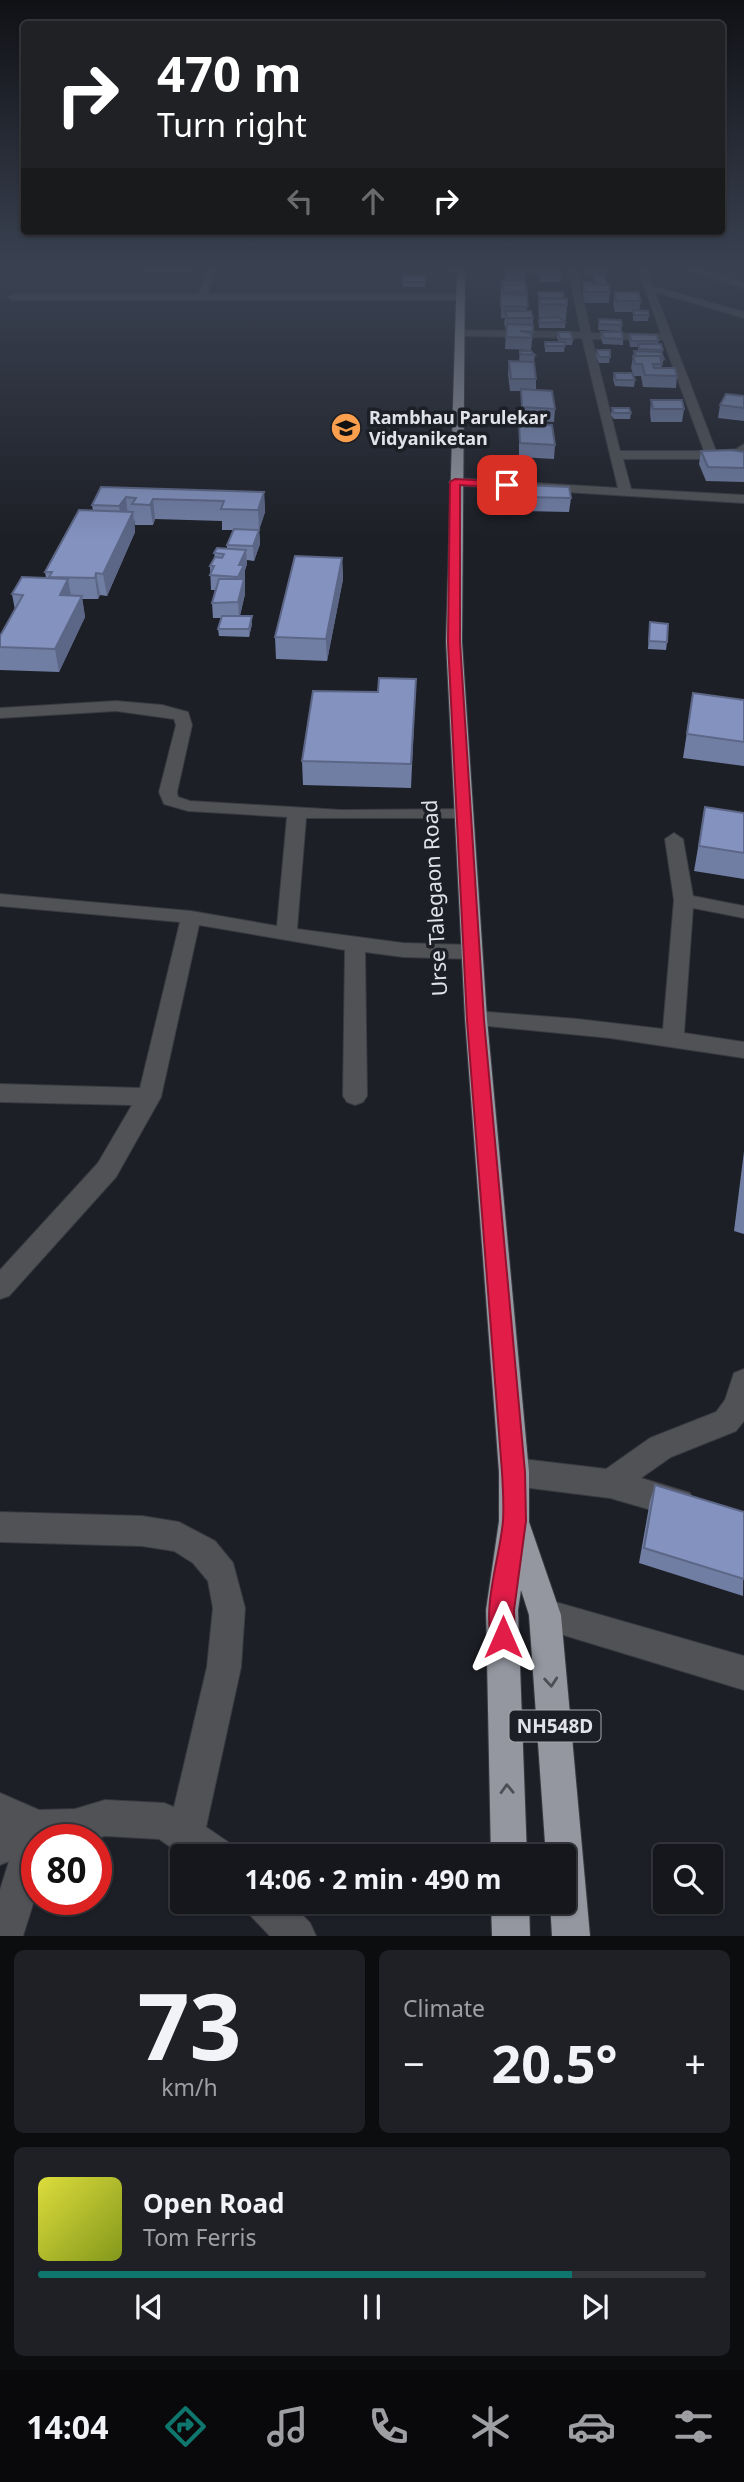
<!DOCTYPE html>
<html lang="en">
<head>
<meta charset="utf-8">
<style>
	:root { --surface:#16171c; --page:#1f2025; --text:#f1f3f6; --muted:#9e9fa3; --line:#35363b; --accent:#0f766e }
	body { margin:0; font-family:"Noto Sans",sans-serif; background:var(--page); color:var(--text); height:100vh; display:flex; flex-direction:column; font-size:26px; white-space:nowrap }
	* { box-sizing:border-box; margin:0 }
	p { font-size:23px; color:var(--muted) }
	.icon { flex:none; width:38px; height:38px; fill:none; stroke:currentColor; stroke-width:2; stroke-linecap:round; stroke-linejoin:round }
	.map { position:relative; height:1936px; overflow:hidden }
	.side { display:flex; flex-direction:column; gap:14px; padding:14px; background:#0c0d0f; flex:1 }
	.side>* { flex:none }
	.top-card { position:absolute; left:21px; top:21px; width:704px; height:214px; border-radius:7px; box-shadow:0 2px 5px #0004,0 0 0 2px var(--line); background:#202124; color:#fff; overflow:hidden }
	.fabs { position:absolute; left:653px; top:1844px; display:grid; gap:14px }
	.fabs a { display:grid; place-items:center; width:70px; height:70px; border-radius:7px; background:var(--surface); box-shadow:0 2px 5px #0004,0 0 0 2px var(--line); font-size:35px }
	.speed { position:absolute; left:21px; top:1824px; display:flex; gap:14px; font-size:35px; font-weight:700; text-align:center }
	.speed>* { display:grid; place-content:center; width:91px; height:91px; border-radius:50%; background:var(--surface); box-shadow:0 2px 5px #0004,0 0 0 2px var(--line); line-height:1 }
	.speed .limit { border:10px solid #d22; background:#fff; color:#111 }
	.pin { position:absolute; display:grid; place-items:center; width:60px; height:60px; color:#fff; margin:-30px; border-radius:14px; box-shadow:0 4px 10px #0006 }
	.me { position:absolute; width:77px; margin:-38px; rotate:0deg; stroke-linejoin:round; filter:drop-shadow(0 0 5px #0008) }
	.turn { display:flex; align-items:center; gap:24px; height:147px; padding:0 21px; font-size:32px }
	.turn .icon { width:91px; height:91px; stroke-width:2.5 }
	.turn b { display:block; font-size:49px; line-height:60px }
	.lanes { display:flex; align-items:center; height:66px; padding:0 21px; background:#0003; justify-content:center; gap:35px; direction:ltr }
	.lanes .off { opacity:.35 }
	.big { font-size:52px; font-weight:700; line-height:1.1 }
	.side .card { flex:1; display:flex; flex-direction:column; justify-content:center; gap:10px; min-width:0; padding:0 24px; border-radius:10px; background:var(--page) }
	.side .dial { align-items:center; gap:0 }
	.dial b { font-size:91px; line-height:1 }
	.song { display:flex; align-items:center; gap:21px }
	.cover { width:84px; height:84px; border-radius:10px; background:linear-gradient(135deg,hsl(60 70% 55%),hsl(70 70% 35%)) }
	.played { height:7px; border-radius:4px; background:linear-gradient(90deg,var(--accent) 80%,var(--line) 80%) }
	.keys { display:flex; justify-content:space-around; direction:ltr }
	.heat { display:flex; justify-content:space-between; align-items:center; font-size:38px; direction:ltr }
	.side .tiles { flex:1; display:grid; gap:14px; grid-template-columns:1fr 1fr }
	.card:last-child { grid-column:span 2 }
	.trip { position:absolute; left:170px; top:1844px; width:406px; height:70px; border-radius:7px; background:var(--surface); box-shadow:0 2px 5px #0004,0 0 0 2px var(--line); font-weight:700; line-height:70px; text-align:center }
	.dock { display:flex; height:112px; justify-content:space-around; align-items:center; background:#09090b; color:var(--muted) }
	.dock .icon { width:49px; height:49px }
	.dock .on { color:var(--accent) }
	.dock b { font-size:32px; color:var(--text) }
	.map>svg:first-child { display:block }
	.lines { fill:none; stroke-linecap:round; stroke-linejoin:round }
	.minor-casing { stroke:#383a41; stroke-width:2 }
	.highway-casing { stroke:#383a41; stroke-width:2 }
	.minor { fill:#505255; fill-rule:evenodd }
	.highway { fill:#9497a0; fill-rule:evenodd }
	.wall { fill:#717ea4 }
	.shaded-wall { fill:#5c6686 }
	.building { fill:#8392bf; stroke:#5c6686; stroke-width:2 }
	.oneway { stroke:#4d4f57 }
	.route { fill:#e11d48; stroke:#92132f; stroke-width:2 }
	.labels { text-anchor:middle; stroke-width:7; stroke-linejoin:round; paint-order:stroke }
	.far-poi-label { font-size:18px; font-weight:bold; fill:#e1e3e8; stroke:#1d1f26; text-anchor:start }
	.shield { fill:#1d1f26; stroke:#a6a8ae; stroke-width:2 }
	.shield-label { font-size:19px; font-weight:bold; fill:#e1e3e8 }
	.street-label { font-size:21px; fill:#e1e3e8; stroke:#1d1f26 }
</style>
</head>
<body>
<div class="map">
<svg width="744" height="1936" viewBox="0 0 744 1936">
	<rect width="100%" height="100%" fill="#1d1f26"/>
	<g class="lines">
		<g class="minor-casing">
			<g id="minor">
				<path d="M143 269H199L195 272H147Z"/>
				<path d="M208 269H216L208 294H462L467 297 462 300H13L8 297 13 294H199Z"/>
				<path d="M436 269H465L461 272Z"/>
				<path d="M568 269H576L591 333 661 334 638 269H646L653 286 744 312V318L655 292 716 451 736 449 744 444V455L726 459H623L631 489 744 495V503L451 485 449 482 455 478 618 488 582 338 460 336 455 333 460 330 581 332ZM592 339 663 340 704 451H620Z"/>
				<path d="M684 269H698L744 282V288Z"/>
				<path d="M116 701 162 705 188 712 192 725 177 792 178 797 190 801 341 810 470 809 473 813 464 818H306L297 929 403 943 472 945 479 947 482 952 479 957 472 959 403 957 365 952 367 1096 363 1102 355 1105 347 1102 343 1096 345 950 199 925 161 1097 116 1177 9 1296 0 1299V1270L98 1163 132 1105 0 1102V1084L140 1088 180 922 0 906V894L191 911 277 926 287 817 188 811 164 804 159 792 176 725 174 719 116 711 0 718V708Z"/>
				<path d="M674 833 683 839 693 896 744 906V918L693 908 684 1033 744 1042V1058L610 1038 468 1024 465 1019 468 1014 476 1011 577 1019 663 1029 674 900 665 839Z"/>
				<path d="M744 1369V1421L736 1431 671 1457 641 1478 690 1493 694 1503 690 1513 679 1518 610 1498 514 1486 503 1482 499 1472 503 1462 514 1458 606 1469 650 1438 716 1412 725 1400 734 1373Z"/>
				<path d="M0 1512 142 1516 179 1522 215 1541 233 1563 245 1608 241 1667 206 1827 231 1844 236 1857H185L159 1839 105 1836 94 1839H37V1891L23 1936H0V1890L9 1861 0 1865V1793L39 1810 75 1809 105 1800 164 1803 174 1807 207 1667 213 1608 208 1581 193 1563 174 1551 142 1546 0 1542Z"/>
				<path d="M545 1599 744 1656V1690L534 1626 529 1615 534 1604Z"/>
				<path d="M244 1902H290L310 1923 316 1936H270L250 1915Z"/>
			</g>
		</g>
		<g class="highway-casing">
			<g id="highway">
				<path d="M457 269H465L462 642 487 1019 529 1472V1522L561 1615 590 1936H552L550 1902H564V1857H546L529 1615 521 1590 518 1610 527 1857H491L486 1610 499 1521V1472L465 1019 446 642Z"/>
				<path d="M491 1902H529L530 1936H492Z"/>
			</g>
		</g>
		<use href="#minor" class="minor"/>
		<use href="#highway" class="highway"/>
	</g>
	<g class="wall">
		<path d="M503 269H525L524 282 527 292V311L533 318V332L531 350 505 349 506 330 504 323 505 318H501V280H505L506 270H503Z"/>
		<path d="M532 269H555L562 276 561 282H540L539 274H534Z"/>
		<path d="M583 269H604V275L606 285 610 292 609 303H585L583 296V282L594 285 595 275H585Z"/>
		<rect x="403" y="276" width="22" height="11"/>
		<path d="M538 292 564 299 567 305 565 328H539Z"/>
		<path d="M615 292 641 301 639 311 649 315 648 321H633V312H615L613 303Z"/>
		<path d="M599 319 622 325 621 331 598 330Z"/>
		<path d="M558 332 573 339 572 345H565L564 352H545V342H559L557 338Z"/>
		<path d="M601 332 623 339V345L603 344 601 338Z"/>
		<path d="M630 334 658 341V344L663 350 662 354 664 359 661 368 677 376 676 388 643 387 641 376H634L631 368 633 356 634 351H638V347H630L629 340Z"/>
		<path d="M597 350 610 357 609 363H599L596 356Z"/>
		<path d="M520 351 535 355 534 361H519Z"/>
		<path d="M509 361 536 379V390L555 409 554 422 521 420V391H510L508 374Z"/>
		<path d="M614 373 635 380 634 387 615 386 613 379Z"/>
		<path d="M744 396V421L718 418 720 405Z"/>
		<path d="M651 400 684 409 682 422H651L650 413Z"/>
		<path d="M612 408 631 413 630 419H614L611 415Z"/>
		<path d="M519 423 555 445 554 459 519 457Z"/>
		<path d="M701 451 744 452V482L706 481 699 464Z"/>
		<path d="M523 485 571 498 569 512 522 511Z"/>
		<path d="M101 487 264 492 265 512 259 530 260 544 254 561 247 560V564L245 570V594L240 616H252V624L249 637 219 636 218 629 221 618H213L212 603 215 590H211L210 566 215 557 214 553 227 548V545L233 530H222V521L155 519 153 525H135L134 518 135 532 107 596 100 595 98 599H82L85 617 59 672 0 670V647L15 610 12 594 46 578 45 572 93 511 92 505Z"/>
		<path d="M342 558 343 579 327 661 276 659 275 637Z"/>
		<path d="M650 622 667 642 666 650 648 649Z"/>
		<path d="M416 679 411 788 303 785 302 761 378 692Z"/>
		<path d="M693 693 744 700V766L683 758Z"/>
		<path d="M705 807 744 813V879L694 871Z"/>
		<path d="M744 1151V1234L734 1231Z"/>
		<path d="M655 1485 744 1512 743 1596 639 1563 650 1501Z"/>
	</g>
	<g class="shaded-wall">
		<path d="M264 492 265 512 259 530 260 544 254 561 253 546 259 530 258 510Z"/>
		<path d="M126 497 128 517 122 526 119 506Z"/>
		<path d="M153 499 155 519 153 525 150 505Z"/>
		<path d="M133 512 135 532 107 596 103 574Z"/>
		<path d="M246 550 247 564 245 570V594L239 618 238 602 240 592 239 565Z"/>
		<path d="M342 558 343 579 327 661 326 639Z"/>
		<path d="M96 573 100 595 98 599 95 578Z"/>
		<path d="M68 579 72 601 60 595Z"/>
		<path d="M82 596 85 617 59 672 55 649Z"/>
		<path d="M252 616V624L249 637V629Z"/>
	</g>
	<g class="building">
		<path d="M506 269H525V276L505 275Z"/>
		<path d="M585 269H604L605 270H586Z"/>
		<path d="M540 270H561L562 276H540Z"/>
		<path d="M595 275H605L606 285H601L600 283H595L594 278Z"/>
		<rect x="403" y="276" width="22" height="6"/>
		<path d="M501 280H524L527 292H504Z"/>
		<path d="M583 282H592L593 285H584V287Z"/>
		<path d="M584 285H609L610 292H586Z"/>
		<path d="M538 292H563L564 298H539Z"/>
		<path d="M615 292H638L641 301H616Z"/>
		<path d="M501 294 527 295 528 307 501 306Z"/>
		<path d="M539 298 567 299V305L540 304Z"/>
		<path d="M633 310 648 311 649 315H634Z"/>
		<path d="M505 311H531L533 318H507Z"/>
		<path d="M558 317 565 322 539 323 540 318Z"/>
		<path d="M599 319 621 320 622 325 599 324Z"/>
		<path d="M507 324 533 325V332L520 331 531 333 532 338 506 337Z"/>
		<path d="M558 332H570L573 339H560Z"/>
		<path d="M601 332H622L623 339 604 338Z"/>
		<path d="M630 334 657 335 658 341H631Z"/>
		<rect x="545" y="342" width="20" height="4"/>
		<path d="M638 344H661L663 350 640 349Z"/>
		<path d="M597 350H610V357H599Z"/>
		<path d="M520 351H531L535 355 520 354Z"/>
		<path d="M634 351 661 352 664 359 661 358 660 356H636Z"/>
		<path d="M633 356H660L662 364H653L654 368H675L677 376 645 375 642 364H635Z"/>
		<path d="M509 361 534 362 536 379H511Z"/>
		<path d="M614 373H632L635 380H616Z"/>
		<path d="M521 389 552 391 555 409 522 407Z"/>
		<path d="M726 394 744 396V408L720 405Z"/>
		<path d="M651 400H682L684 409H653Z"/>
		<path d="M612 408H629L631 413H614Z"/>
		<path d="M519 423 552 425 555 445 520 443Z"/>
		<path d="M731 450 744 452V468L708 467 701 451Z"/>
		<path d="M523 485 569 487 571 498 523 497Z"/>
		<path d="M101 487 264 492 258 510 221 509 224 501 153 499 150 505 132 504 136 498 126 497 119 506 92 505Z"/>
		<path d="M79 510 133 512 103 574 96 573 95 578 49 577 52 572H45Z"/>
		<path d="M234 529 259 530 253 546 227 545Z"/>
		<path d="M217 548 246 550 239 565H244L238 577 210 575 214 566H210L215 557 222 558 224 554 214 553Z"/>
		<path d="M295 556 342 558 326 639 275 637Z"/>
		<path d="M22 577 68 579 60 595 82 596 55 649 0 647V636L23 595 12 594Z"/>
		<path d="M219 579H244L238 602 212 603Z"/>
		<path d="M222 616H252L249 629H218Z"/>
		<path d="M650 622 668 624 667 642 649 641Z"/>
		<path d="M379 678 416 679 411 764 302 761 313 691 378 692Z"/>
		<path d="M693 693 744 700V742L687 734Z"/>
		<path d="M705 807 744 813V853L699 846Z"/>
		<path d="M655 1485 744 1512V1579L644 1548Z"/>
	</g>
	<defs><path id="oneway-chevron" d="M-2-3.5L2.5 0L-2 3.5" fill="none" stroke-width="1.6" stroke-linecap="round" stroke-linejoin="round" transform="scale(1.75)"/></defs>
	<g class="oneway">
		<use href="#oneway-chevron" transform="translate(551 1682) rotate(85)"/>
		<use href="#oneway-chevron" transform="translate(507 1789) rotate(-92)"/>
	</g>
	<linearGradient id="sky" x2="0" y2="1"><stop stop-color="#101115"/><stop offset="0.5" stop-color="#3a4252"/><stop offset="1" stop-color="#3a4252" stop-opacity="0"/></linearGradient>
	<rect width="744" height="540" fill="url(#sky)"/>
	<path class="route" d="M455 479 507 482 512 485 507 488 460 485V642L484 1020 525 1472 526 1521 514 1610 515 1637 512 1646 503 1650 494 1646C480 1612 500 1558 503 1521 504 1505 503 1488 502 1472L467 1020 448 642 450 482Z"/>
	<defs>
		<g id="school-disc" transform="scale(1.575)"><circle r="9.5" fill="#f99f4d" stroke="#1d1f26"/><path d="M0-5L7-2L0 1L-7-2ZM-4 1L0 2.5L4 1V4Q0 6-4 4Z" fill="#111"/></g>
	</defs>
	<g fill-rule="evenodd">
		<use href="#school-disc" x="346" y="428"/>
	</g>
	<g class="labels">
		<g class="far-poi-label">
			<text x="369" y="424">Rambhau Parulekar<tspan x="369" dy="21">Vidyaniketan</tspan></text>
		</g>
		<rect class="shield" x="509.5" y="1710.5" width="91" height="31" rx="5"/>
		<g class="shield-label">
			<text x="555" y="1733">NH548D</text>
		</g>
		<g class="street-label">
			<text transform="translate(435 898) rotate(-93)" y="7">Urse Talegaon Road</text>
		</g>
	</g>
</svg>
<div class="fabs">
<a><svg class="icon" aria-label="search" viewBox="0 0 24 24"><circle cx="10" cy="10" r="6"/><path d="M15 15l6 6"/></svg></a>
</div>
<div class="speed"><div class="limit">80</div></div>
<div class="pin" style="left:507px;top:485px;background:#d93025"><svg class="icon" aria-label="arrive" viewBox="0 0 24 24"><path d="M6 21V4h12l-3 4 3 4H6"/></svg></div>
<svg class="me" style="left:503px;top:1637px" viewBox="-20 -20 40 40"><path d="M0-17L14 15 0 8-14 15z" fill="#e11d48" stroke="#fff" stroke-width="4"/></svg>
<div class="trip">14:06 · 2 min · 490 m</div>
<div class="top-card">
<div class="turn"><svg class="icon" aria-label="right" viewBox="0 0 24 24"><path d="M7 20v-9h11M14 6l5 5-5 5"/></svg><div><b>470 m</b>Turn right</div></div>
<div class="lanes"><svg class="icon off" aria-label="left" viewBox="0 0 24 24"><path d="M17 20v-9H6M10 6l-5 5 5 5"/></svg><svg class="icon off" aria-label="ahead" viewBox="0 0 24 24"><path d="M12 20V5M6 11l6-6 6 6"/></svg><svg class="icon" aria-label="right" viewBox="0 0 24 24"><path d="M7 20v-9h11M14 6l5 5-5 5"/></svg></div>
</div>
</div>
<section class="side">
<div class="tiles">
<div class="card dial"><b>73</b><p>km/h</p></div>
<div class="card"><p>Climate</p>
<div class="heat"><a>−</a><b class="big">20.5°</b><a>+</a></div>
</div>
<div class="card">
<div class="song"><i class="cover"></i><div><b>Open Road</b><p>Tom Ferris</p></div></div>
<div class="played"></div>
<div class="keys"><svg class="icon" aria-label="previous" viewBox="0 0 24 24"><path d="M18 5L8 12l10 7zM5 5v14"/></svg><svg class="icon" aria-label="pause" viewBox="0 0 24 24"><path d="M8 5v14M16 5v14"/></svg><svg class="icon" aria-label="next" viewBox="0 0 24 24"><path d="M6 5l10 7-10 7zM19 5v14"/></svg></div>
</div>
</div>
</section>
<nav class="dock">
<b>14:04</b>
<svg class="icon on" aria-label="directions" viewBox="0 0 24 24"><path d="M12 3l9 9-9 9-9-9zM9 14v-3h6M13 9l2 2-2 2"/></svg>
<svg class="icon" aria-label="music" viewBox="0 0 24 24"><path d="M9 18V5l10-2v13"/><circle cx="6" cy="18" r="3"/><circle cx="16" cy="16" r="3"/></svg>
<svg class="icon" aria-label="phone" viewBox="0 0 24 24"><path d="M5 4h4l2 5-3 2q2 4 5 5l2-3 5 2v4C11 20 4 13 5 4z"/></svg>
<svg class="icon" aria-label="climate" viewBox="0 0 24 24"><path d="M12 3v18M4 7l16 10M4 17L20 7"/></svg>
<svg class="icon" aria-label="car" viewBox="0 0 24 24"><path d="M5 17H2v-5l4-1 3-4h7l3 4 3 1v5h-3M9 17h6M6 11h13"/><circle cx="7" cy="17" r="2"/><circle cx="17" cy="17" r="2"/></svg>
<svg class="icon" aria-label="filters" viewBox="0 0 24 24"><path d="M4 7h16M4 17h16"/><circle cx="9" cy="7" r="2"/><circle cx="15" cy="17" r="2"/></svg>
</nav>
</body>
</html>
